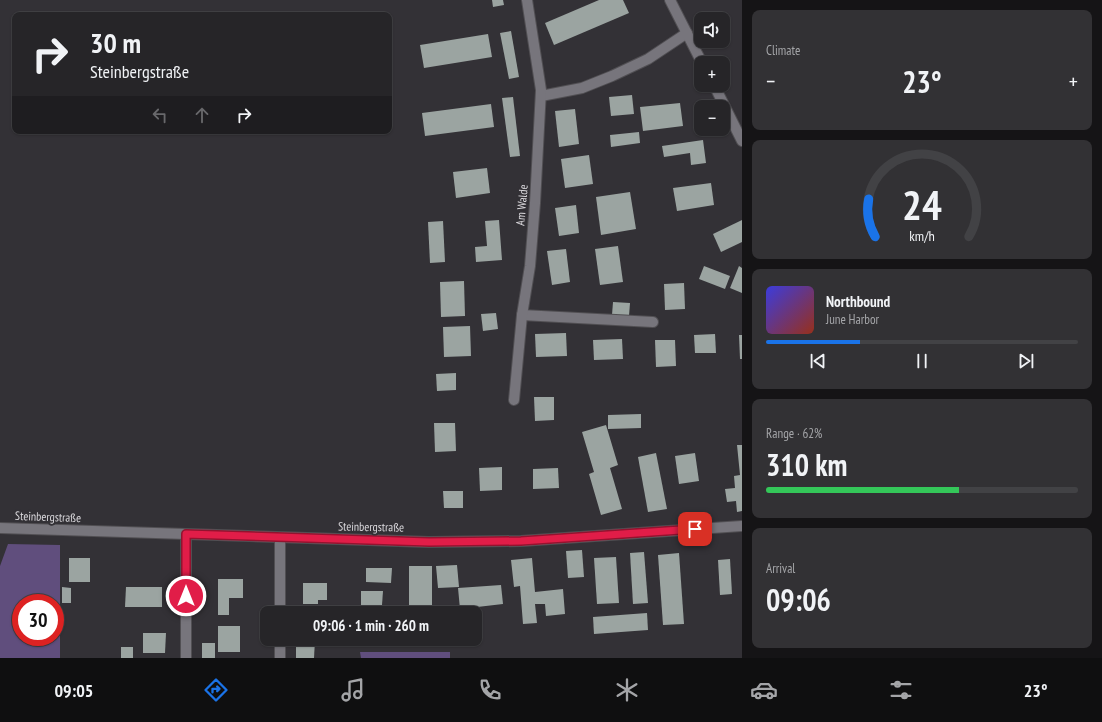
<!DOCTYPE html>
<html lang="en">
<head>
<meta charset="utf-8">
<style>
	:root { --surface:#262528; --page:#323134; --text:#f1f3f6; --muted:#a4a5a8; --line:#424245; --accent:#1a73e8 }
	body { margin:0; font-family:"PT Sans Narrow",sans-serif; background:var(--page); color:var(--text); height:100vh; display:flex; flex-direction:column; font-size:15px; white-space:nowrap }
	* { box-sizing:border-box; margin:0 }
	p { font-size:13px; color:var(--muted) }
	.icon { flex:none; width:22px; height:22px; fill:none; stroke:currentColor; stroke-width:2; stroke-linecap:round; stroke-linejoin:round }
	.map { position:relative; flex:1; overflow:hidden }
	.drawer { display:flex; flex-direction:column; gap:10px; padding:10px; background:#151416; width:360px }
	.drawer>* { flex:none }
	.hud { position:absolute; left:12px; top:12px; width:380px; height:122px; border-radius:8px; box-shadow:0 1px 3px #0004,0 0 0 1px var(--line); background:#262528; color:var(--text); overflow:hidden }
	.fabs { position:absolute; left:694px; top:12px; display:grid; gap:8px }
	.fabs a { display:grid; place-items:center; width:36px; height:36px; border-radius:8px; background:var(--surface); box-shadow:0 1px 3px #0004,0 0 0 1px var(--line); font-size:20px }
	.speed { position:absolute; left:12px; top:594px; display:flex; gap:8px; font-size:20px; font-weight:700; text-align:center }
	.speed>* { display:grid; place-content:center; width:52px; height:52px; border-radius:50%; background:var(--surface); box-shadow:0 1px 3px #0004,0 0 0 1px var(--line); line-height:1 }
	.speed .limit { border:6px solid #d22; background:#fff; color:#111 }
	.pin { position:absolute; display:grid; place-items:center; width:34px; height:34px; color:#fff; margin:-17px; border-radius:8px; box-shadow:0 2px 6px #0006 }
	.me { position:absolute; width:44px; margin:-22px; rotate:0deg; stroke-linejoin:round; filter:drop-shadow(0 0 3px #0008) }
	.turn { display:flex; align-items:center; gap:14px; height:84px; padding:0 12px; font-size:18px }
	.turn .icon { width:52px; height:52px; stroke-width:2.5 }
	.turn b { display:block; font-size:28px; line-height:34px }
	.lanes { display:flex; align-items:center; height:38px; padding:0 12px; background:#0003; justify-content:center; gap:20px; direction:ltr }
	.lanes .off { opacity:.35 }
	.big { font-size:30px; font-weight:800; line-height:1.1 }
	.drawer .tile { flex:1; display:flex; flex-direction:column; justify-content:center; gap:6px; min-width:0; padding:0 14px; border-radius:8px; background:var(--page) }
	.drawer .dial { align-items:center; gap:0 }
	.dial svg { height:104px; overflow:visible; fill:none; stroke:var(--line); stroke-width:7; stroke-linecap:round; text-anchor:middle }
	.dial text { fill:var(--text); stroke:none }
	.song { display:flex; align-items:center; gap:12px }
	.cover { width:48px; height:48px; border-radius:6px; background:linear-gradient(135deg,hsl(240 70% 55%),hsl(10 70% 35%)) }
	.played { height:4px; border-radius:2px; background:linear-gradient(90deg,var(--accent) 30%,var(--line) 30%) }
	.keys { display:flex; justify-content:space-around; direction:ltr }
	.heat { display:flex; justify-content:space-between; align-items:center; font-size:22px; direction:ltr }
	.charge { height:6px; border-radius:3px; background:linear-gradient(90deg,#34c759 62%,var(--line) 0) }
	.trip { position:absolute; left:260px; top:606px; width:222px; height:40px; border-radius:8px; background:var(--surface); box-shadow:0 1px 3px #0004,0 0 0 1px var(--line); font-weight:800; line-height:40px; text-align:center }
	.tab-bar { display:flex; height:64px; justify-content:space-around; align-items:center; background:#0f0f10; color:var(--muted) }
	.tab-bar .icon { width:28px; height:28px }
	.tab-bar .on { color:var(--accent) }
	.tab-bar b { font-size:18px; color:var(--text) }
	main { display:flex; flex:1; min-height:0 }
	.map>svg:first-child { display:block }
	.green { fill:#604e7d; fill-rule:evenodd }
	.building { fill:#9ba4a1 }
	.lines { fill:none; stroke-linecap:round; stroke-linejoin:round }
	.street-casing { stroke:#514f53; stroke-width:12 }
	.secondary-casing { stroke:#514f53; stroke-width:12 }
	.street { stroke:#77757c; stroke-width:10 }
	.secondary { stroke:#77757c; stroke-width:10 }
	.route-casing { stroke:#92132f; stroke-width:10 }
	.route { stroke:#e11d48; stroke-width:7 }
	.labels { text-anchor:middle; stroke-width:4; stroke-linejoin:round; paint-order:stroke }
	.street-label { font-size:12px; fill:#dbd9dd; stroke:#333136 }
</style>
</head>
<body>
<main>
<div class="map">
<svg width="742" height="658" viewBox="0 0 742 658">
	<rect width="100%" height="100%" fill="#333136"/>
	<g class="green">
		<path d="M8 544 60 545V658H0V566ZM21 603H55V637H21Z"/>
		<path d="M360 652H450V658H361Z"/>
	</g>
	<g class="building">
		<path d="M492 0H503L504 5 493 7Z"/>
		<path d="M599 0H623L629 13 554 45 545 23Z"/>
		<path d="M511 31 519 77 509 79 500 33Z"/>
		<path d="M488 34 492 57 424 68 420 45Z"/>
		<path d="M632 95 634 114 611 116 609 97Z"/>
		<path d="M513 97 520 156 510 157 502 98Z"/>
		<path d="M680 103 683 126 643 131 640 107Z"/>
		<path d="M491 104 494 127 425 136 422 113Z"/>
		<path d="M575 109 579 144 559 147 555 111Z"/>
		<path d="M639 132 640 143 611 147 610 135Z"/>
		<path d="M703 140 706 163 691 165 690 153 664 157 662 146Z"/>
		<path d="M589 155 593 184 565 188 561 159Z"/>
		<path d="M487 168 490 193 456 198 453 172Z"/>
		<path d="M711 183 714 205 677 211 673 188Z"/>
		<path d="M630 192 636 229 601 235 596 197Z"/>
		<path d="M576 205 579 233 559 236 555 208Z"/>
		<path d="M499 220 502 260 476 262 475 247 487 246 485 221Z"/>
		<path d="M742 220V242L721 252 713 234Z"/>
		<path d="M443 221 445 262 430 263 428 222Z"/>
		<path d="M618 246 623 282 600 285 595 249Z"/>
		<path d="M566 249 570 282 552 285 547 251Z"/>
		<path d="M704 266 730 276 725 289 699 279Z"/>
		<path d="M739 266 742 268V293L730 288Z"/>
		<path d="M464 281 465 316 441 317 440 282Z"/>
		<path d="M684 283 685 309 665 310 664 284Z"/>
		<path d="M613 302 630 303 629 316 612 315Z"/>
		<path d="M496 313 498 329 483 331 481 314Z"/>
		<path d="M470 326 471 356 444 357 443 327Z"/>
		<path d="M566 333 567 356 536 357 535 334Z"/>
		<path d="M715 334 716 353H695L694 335Z"/>
		<path d="M739 335H742V359H740Z"/>
		<path d="M622 339 623 359 594 360 593 340Z"/>
		<path d="M655 340H675L676 366 656 367Z"/>
		<path d="M456 373V390L437 391 436 374Z"/>
		<path d="M534 397H554V420L535 421Z"/>
		<path d="M641 414V428L608 429V415Z"/>
		<path d="M434 423H455L456 451 435 452Z"/>
		<path d="M606 425 618 465 610 468 622 509 601 515 589 474 594 472 582 432Z"/>
		<path d="M737 445H742V511L737 512 736 501 727 502 725 489 735 488 734 476 740 475Z"/>
		<path d="M656 453 667 509 648 512 638 457Z"/>
		<path d="M695 453 699 481 679 484 675 456Z"/>
		<path d="M502 467V490L480 491 479 468Z"/>
		<path d="M558 468 559 488 533 489V469Z"/>
		<path d="M443 491H463V508H444Z"/>
		<path d="M582 550 584 577 568 578 566 551Z"/>
		<path d="M644 552 648 603 633 604 630 553Z"/>
		<path d="M679 553 684 624 663 625 658 555Z"/>
		<path d="M616 557 619 603 597 604 594 558Z"/>
		<rect x="69" y="558" width="21" height="24"/>
		<path d="M532 558 535 592 563 589 565 614 546 616 545 604H535L537 623 523 624 520 586 514 587 511 560Z"/>
		<path d="M730 559 732 594 720 595 718 560Z"/>
		<path d="M457 565 459 587 438 588 436 566Z"/>
		<rect x="409" y="566" width="23" height="42"/>
		<path d="M366 568H392L391 583 366 582Z"/>
		<path d="M218 579H243V598H229V615H218Z"/>
		<path d="M303 583H327V600H318V604H303Z"/>
		<path d="M501 585 503 604 460 609 458 588Z"/>
		<path d="M62 587 71 588V603H62Z"/>
		<path d="M126 587H162V607H125Z"/>
		<path d="M361 591H383L382 605H361Z"/>
		<path d="M647 613 648 630 594 634 593 617Z"/>
		<rect x="218" y="626" width="22" height="26"/>
		<path d="M143 633H166L165 653H143Z"/>
		<path d="M296 640H315L314 658H296Z"/>
		<rect x="202" y="643" width="13" height="15"/>
		<rect x="121" y="647" width="12" height="11"/>
	</g>
	<g class="lines">
		<g class="street-casing">
			<g id="street">
				<path d="M541 96 582 88 612 76 648 59 687 33"/>
				<path d="M522 315 653 322"/>
				<path d="M514 400 522 315 530 266 535 203 541 90 527 0"/>
				<path d="M0 528 429 542 521 541 742 526"/>
				<path d="M186 534V658"/>
				<path d="M280 613V538"/>
				<path d="M280 658V639"/>
			</g>
		</g>
		<g class="secondary-casing">
			<g id="secondary">
				<path d="M670 0 702 63"/>
				<path d="M714 85 742 141"/>
			</g>
		</g>
		<use href="#street" class="street"/>
		<use href="#secondary" class="secondary"/>
	</g>
	<g class="lines">
		<g class="route-casing">
			<path id="route" d="M186 596V534L429 542 521 541 695 529"/>
		</g>
		<use href="#route" class="route"/>
	</g>
	<g class="labels">
		<g class="street-label">
			<text transform="translate(522 205) rotate(-85)" y="4">Am Walde</text>
			<text transform="translate(48 517) rotate(2)" y="4">Steinbergstraße</text>
			<text transform="translate(371 527) rotate(1)" y="4">Steinbergstraße</text>
		</g>
	</g>
</svg>
<div class="fabs">
<a><svg class="icon" aria-label="sound" viewBox="0 0 24 24"><path d="M4 9h4l5-4v14l-5-4H4zM17 9q2 3 0 6"/></svg></a>
<a>+</a>
<a>−</a>
</div>
<div class="speed"><div class="limit">30</div></div>
<div class="pin" style="left:695px;top:529px;background:#d93025"><svg class="icon" aria-label="arrive" viewBox="0 0 24 24"><path d="M6 21V4h12l-3 4 3 4H6"/></svg></div>
<svg class="me" style="left:186px;top:596px" viewBox="-20 -20 40 40"><circle r="17" fill="#e11d48" stroke="#fff" stroke-width="3"/><path d="M0-11L8 9 0 5-8 9z" fill="#fff"/></svg>
<div class="trip">09:06 · 1 min · 260 m</div>
<div class="hud">
<div class="turn"><svg class="icon" aria-label="right" viewBox="0 0 24 24"><path d="M7 20v-9h11M14 6l5 5-5 5"/></svg><div><b>30 m</b>Steinbergstraße</div></div>
<div class="lanes"><svg class="icon off" aria-label="left" viewBox="0 0 24 24"><path d="M17 20v-9H6M10 6l-5 5 5 5"/></svg><svg class="icon off" aria-label="ahead" viewBox="0 0 24 24"><path d="M12 20V5M6 11l6-6 6 6"/></svg><svg class="icon" aria-label="right" viewBox="0 0 24 24"><path d="M7 20v-9h11M14 6l5 5-5 5"/></svg></div>
</div>
</div>
<section class="drawer">
<div class="tile"><p>Climate</p>
<div class="heat"><a>−</a><b class="big">23°</b><a>+</a></div>
</div>
<div class="tile dial"><svg viewBox="0 0 100 80">
<path d="M14 69A42 42 0 1 1 86 69"/>
<path d="M14 69A42 42 0 0 1 9 40" stroke="#1a73e8"/>
<text x="50" y="56" font-size="32" font-weight="700">24</text>
<text x="50" y="72" font-size="11">km/h</text>
</svg></div>
<div class="tile">
<div class="song"><i class="cover"></i><div><b>Northbound</b><p>June Harbor</p></div></div>
<div class="played"></div>
<div class="keys"><svg class="icon" aria-label="previous" viewBox="0 0 24 24"><path d="M18 5L8 12l10 7zM5 5v14"/></svg><svg class="icon" aria-label="pause" viewBox="0 0 24 24"><path d="M8 5v14M16 5v14"/></svg><svg class="icon" aria-label="next" viewBox="0 0 24 24"><path d="M6 5l10 7-10 7zM19 5v14"/></svg></div>
</div>
<div class="tile"><p>Range · 62%</p><b class="big">310 km</b><div class="charge"></div></div>
<div class="tile"><p>Arrival</p><b class="big">09:06</b></div>
</section>
</main>
<nav class="tab-bar">
<b>09:05</b>
<svg class="icon on" aria-label="directions" viewBox="0 0 24 24"><path d="M12 3l9 9-9 9-9-9zM9 14v-3h6M13 9l2 2-2 2"/></svg>
<svg class="icon" aria-label="music" viewBox="0 0 24 24"><path d="M9 18V5l10-2v13"/><circle cx="6" cy="18" r="3"/><circle cx="16" cy="16" r="3"/></svg>
<svg class="icon" aria-label="phone" viewBox="0 0 24 24"><path d="M5 4h4l2 5-3 2q2 4 5 5l2-3 5 2v4C11 20 4 13 5 4z"/></svg>
<svg class="icon" aria-label="climate" viewBox="0 0 24 24"><path d="M12 3v18M4 7l16 10M4 17L20 7"/></svg>
<svg class="icon" aria-label="car" viewBox="0 0 24 24"><path d="M5 17H2v-5l4-1 3-4h7l3 4 3 1v5h-3M9 17h6M6 11h13"/><circle cx="7" cy="17" r="2"/><circle cx="17" cy="17" r="2"/></svg>
<svg class="icon" aria-label="filters" viewBox="0 0 24 24"><path d="M4 7h16M4 17h16"/><circle cx="9" cy="7" r="2"/><circle cx="15" cy="17" r="2"/></svg>
<b>23°</b>
</nav>
</body>
</html>
